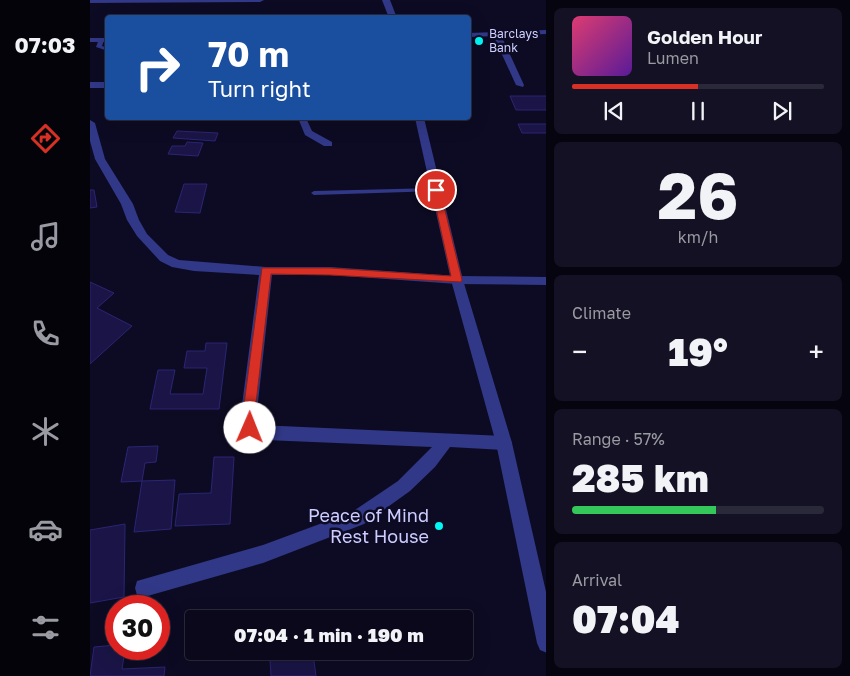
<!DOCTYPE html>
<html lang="en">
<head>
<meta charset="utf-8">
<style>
	:root { --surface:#0a081a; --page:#131123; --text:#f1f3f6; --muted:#999aa2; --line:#2a2939; --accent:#d93025 }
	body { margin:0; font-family:"Golos Text",sans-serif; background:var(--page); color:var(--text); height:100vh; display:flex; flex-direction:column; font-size:19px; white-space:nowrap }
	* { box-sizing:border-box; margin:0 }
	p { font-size:16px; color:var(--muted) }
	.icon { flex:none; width:28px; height:28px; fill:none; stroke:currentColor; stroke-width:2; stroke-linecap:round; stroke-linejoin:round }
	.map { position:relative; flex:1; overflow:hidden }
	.drawer { display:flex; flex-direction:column; gap:8px; padding:8px; background:#06040e; width:304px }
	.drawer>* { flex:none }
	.top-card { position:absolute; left:15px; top:15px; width:366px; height:105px; border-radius:5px; box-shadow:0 5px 20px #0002,0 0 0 1px var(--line); background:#1a4fa0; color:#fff; overflow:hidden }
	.speed { position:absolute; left:15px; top:595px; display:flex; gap:10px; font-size:25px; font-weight:700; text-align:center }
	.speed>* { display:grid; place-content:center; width:65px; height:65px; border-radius:50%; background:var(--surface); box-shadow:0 5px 20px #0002,0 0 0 1px var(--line); line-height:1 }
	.speed .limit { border:8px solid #d22; background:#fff; color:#111 }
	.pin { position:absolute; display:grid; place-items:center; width:42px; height:42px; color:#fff; margin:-21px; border:2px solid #fff; border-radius:50%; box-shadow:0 1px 5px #0007 }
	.me { position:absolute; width:55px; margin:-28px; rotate:1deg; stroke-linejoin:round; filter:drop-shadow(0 0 4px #0008) }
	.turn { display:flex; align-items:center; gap:18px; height:105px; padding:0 20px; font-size:22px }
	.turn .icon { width:65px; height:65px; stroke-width:2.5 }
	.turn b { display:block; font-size:35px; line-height:42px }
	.big { font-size:38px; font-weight:800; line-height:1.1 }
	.drawer .tile { flex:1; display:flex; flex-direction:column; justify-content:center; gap:8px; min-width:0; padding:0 18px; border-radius:8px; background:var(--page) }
	.drawer .dial { align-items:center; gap:0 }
	.dial b { font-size:65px; line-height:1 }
	.song { display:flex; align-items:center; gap:15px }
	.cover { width:60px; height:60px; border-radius:8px; background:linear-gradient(135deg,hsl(340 70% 55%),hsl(270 70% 35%)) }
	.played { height:5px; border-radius:2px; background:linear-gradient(90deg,var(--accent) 50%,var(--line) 50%) }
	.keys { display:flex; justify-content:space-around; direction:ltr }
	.heat { display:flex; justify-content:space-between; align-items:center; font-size:28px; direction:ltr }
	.charge { height:8px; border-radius:4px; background:linear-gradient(90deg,#34c759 57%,var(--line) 0) }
	.trip { position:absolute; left:95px; top:610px; width:288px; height:50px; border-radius:5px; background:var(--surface); box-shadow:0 5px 20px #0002,0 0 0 1px var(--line); font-weight:800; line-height:50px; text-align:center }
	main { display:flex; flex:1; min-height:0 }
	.tab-bar { display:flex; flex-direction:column; width:90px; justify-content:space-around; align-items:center; background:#04030a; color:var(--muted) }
	.tab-bar .icon { width:35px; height:35px }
	.tab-bar .active { color:var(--accent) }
	.tab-bar b { font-size:22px; color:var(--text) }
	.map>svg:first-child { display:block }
	.building { fill:#1a1546; stroke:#2b2575 }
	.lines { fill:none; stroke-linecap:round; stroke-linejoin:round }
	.service { fill:#313887; fill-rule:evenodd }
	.minor { fill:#313887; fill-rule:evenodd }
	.tertiary { fill:#313887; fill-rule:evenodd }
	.route { fill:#d93025; stroke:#8d1f18 }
	.poi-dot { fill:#00f8f5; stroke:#0d0b23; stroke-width:2 }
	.labels { text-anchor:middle; stroke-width:5; stroke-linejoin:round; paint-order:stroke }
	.far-poi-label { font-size:12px; fill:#cdcdff; stroke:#0d0b23; text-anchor:start }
	.near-poi-label { font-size:18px; fill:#cdcdff; stroke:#0d0b23; text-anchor:end }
</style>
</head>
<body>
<main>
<nav class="tab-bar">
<b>07:03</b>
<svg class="icon active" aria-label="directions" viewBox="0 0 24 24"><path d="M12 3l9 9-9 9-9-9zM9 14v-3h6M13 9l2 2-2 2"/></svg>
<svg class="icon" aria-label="music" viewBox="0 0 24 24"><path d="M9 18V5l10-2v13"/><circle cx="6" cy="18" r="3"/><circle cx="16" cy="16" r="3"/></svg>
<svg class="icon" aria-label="phone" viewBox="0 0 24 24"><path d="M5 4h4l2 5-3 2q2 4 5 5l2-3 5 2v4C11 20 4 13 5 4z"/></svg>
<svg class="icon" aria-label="climate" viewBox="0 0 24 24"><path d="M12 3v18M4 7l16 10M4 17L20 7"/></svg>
<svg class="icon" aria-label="car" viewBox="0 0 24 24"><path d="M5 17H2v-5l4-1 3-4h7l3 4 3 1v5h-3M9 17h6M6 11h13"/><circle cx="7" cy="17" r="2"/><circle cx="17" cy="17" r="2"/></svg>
<svg class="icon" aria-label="filters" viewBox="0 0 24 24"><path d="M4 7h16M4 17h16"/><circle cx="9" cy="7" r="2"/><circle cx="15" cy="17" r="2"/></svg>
</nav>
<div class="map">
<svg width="457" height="676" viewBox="0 0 457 676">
	<rect width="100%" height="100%" fill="#0d0b23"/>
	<g class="building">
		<path d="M420 96H457V110H426Z"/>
		<path d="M428 124H457V133H432Z"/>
		<path d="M87 131 128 133 125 141 83 138Z"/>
		<path d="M97 142 113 143 108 156 78 154 82 146H95Z"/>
		<path d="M94 184H117L110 213 85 212Z"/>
		<path d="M0 190H4L7 207 0 208Z"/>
		<path d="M0 282 24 293 7 308 42 326 0 364Z"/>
		<path d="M116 343H137L129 409H60L68 370H85L80 394H113L117 368H94L97 351H115Z"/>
		<path d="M68 446 66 462 55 463 52 481 31 482 38 447Z"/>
		<path d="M124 457H144L140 524 85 526 89 494 121 493Z"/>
		<path d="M85 480 81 529 44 532 52 481Z"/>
		<path d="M35 524 34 597 0 603V530Z"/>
		<path d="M26 645V649H35L32 669 75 667 74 676H0L4 647Z"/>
		<path d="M223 654 226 676H181L180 660Z"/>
	</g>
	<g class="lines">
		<g class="service">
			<path d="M9 39 14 40 12 46 18 48V51L6 47Z"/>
			<path d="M346 188 348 189V191L224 195 221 193 224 191Z"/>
		</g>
		<g class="minor">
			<path d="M0 0H174L170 2 0 3Z"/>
			<path d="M404 33 411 35 434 85 433 87 426 85 403 35Z"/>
			<rect x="0" y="82" width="18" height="6"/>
			<path d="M208 118H216L222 131 242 142V146H234L215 135Z"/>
			<path d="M0 120 5 123 15 159 43 204 49 220 57 234 78 255 89 260 176 267H240L367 276 457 277V285L367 284 240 275H182L166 420 168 425 414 436 420 438 422 443 420 448 414 450 360 447 345 467 320 491 274 524 173 563 54 597 47 595 45 588 47 581 173 545 262 512 308 481 342 447 175 440 156 435 150 420 169 275 104 271 82 267 70 261 47 236 37 220 31 204 5 159 0 141Z"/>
		</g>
		<g class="tertiary">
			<path d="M292 0H300L307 18H299Z"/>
			<path d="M457 30V34L379 37V33Z"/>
			<rect x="0" y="38" width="18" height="4"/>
			<path d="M325 118H334L373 280 422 443 457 596V653L450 650 447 643 406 443 361 280Z"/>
		</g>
	</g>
	<path class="route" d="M346 187 350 190 372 280 371 282 240 275 181 274 164 420 166 428 164 432 160 434 155 432 152 420 172 268H240L361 276 342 190Z"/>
	<g class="poi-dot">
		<circle cx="389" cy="41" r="5"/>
		<circle cx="349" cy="526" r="5"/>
	</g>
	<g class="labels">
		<g class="far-poi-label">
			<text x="399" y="38">Barclays<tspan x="399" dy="14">Bank</tspan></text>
		</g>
		<g class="near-poi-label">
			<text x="339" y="522">Peace of Mind<tspan x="339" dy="21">Rest House</tspan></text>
		</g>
	</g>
</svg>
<div class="speed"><div class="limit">30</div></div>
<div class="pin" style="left:346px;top:190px;background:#d93025"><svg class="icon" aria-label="arrive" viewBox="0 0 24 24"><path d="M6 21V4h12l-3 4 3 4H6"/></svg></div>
<svg class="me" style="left:160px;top:428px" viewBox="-20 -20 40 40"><circle r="19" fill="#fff"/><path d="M0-13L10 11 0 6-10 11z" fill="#d93025"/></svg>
<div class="trip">07:04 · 1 min · 190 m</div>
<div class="top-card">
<div class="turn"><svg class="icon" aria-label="right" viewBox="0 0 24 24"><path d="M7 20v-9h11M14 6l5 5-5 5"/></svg><div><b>70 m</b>Turn right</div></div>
</div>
</div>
<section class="drawer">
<div class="tile">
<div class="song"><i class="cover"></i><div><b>Golden Hour</b><p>Lumen</p></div></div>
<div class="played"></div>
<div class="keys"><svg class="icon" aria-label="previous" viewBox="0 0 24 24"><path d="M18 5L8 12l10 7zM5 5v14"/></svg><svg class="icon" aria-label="pause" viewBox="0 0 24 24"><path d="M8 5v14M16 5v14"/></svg><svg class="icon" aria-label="next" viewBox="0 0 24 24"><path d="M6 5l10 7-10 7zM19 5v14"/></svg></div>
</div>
<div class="tile dial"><b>26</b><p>km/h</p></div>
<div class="tile"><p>Climate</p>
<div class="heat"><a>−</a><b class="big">19°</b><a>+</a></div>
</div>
<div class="tile"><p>Range · 57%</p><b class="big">285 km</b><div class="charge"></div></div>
<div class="tile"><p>Arrival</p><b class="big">07:04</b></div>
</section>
</main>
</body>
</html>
